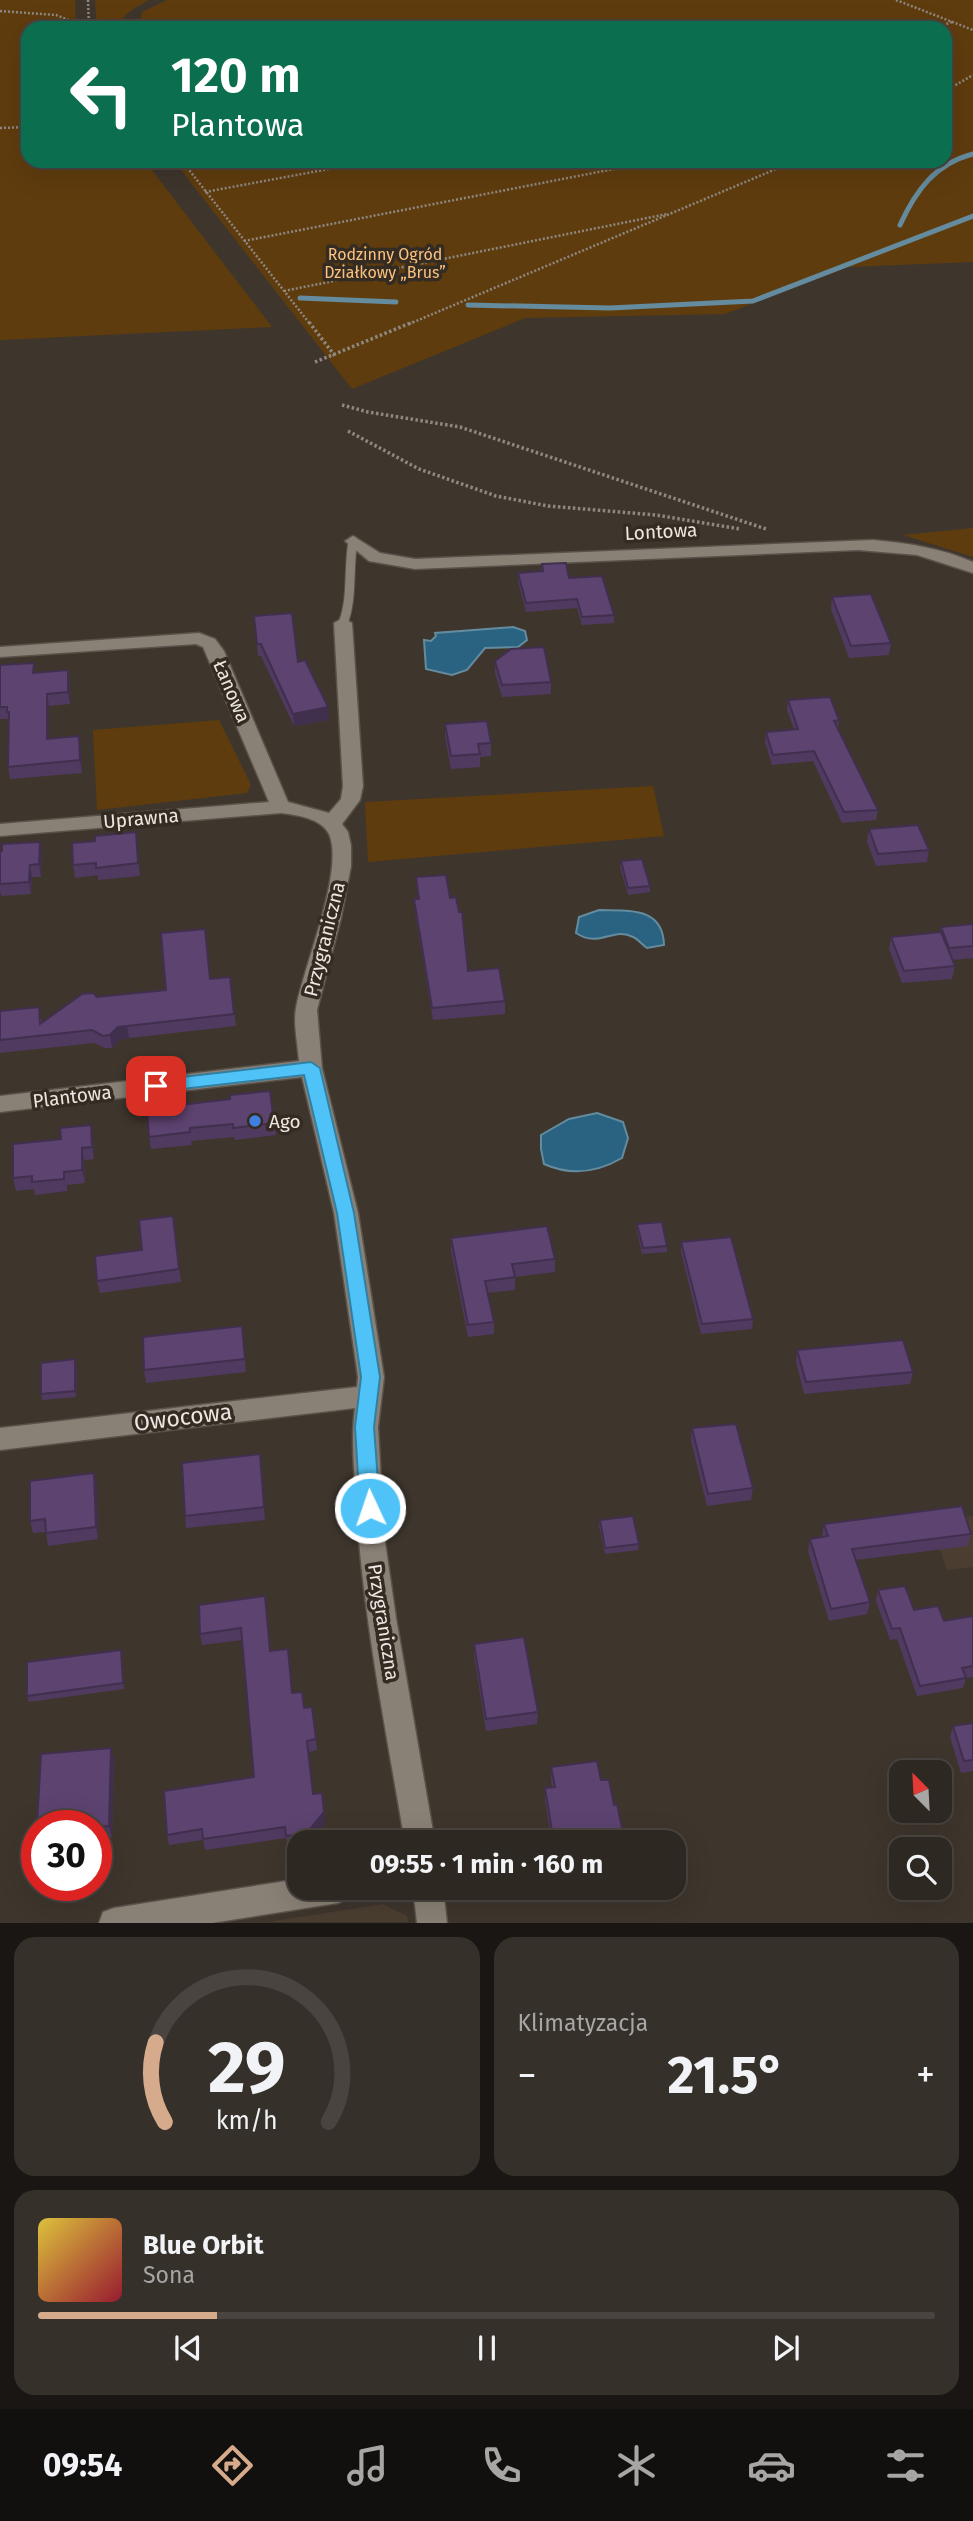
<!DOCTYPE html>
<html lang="pl">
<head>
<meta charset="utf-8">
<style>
	:root { --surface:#2e2822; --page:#36302a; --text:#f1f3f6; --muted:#a7a6a5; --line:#494440; --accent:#d6ab8b }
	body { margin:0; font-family:"Fira Sans",sans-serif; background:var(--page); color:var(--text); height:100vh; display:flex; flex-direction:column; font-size:26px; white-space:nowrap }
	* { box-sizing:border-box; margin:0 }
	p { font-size:23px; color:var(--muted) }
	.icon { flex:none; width:38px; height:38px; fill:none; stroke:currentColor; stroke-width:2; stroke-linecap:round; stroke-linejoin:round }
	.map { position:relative; height:1923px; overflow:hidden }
	.drawer { display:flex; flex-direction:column; gap:14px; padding:14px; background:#191613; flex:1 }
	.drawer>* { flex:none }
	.top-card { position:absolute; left:21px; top:21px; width:931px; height:147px; border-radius:21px; box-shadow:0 7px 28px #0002,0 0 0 2px var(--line); background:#0b6e4f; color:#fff; overflow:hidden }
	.needle { width:46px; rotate:336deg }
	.tools { position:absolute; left:889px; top:1760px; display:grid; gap:14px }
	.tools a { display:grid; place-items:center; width:63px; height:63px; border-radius:14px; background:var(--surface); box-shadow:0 7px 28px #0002,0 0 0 2px var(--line); font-size:35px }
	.speed { position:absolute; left:21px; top:1810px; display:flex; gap:14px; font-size:35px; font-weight:700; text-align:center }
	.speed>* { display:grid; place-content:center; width:91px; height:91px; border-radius:50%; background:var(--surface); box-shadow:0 7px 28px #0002,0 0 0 2px var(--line); line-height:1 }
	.speed .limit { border:10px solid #d22; background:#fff; color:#111 }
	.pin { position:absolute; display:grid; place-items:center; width:60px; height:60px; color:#fff; margin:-30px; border-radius:14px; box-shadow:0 4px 10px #0006 }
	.me { position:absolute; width:77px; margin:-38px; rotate:357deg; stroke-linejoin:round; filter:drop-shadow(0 0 5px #0008) }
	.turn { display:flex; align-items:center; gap:24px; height:147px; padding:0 35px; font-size:32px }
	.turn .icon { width:91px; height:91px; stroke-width:2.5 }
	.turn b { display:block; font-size:49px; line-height:60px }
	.big { font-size:52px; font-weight:700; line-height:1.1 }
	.drawer .widget { flex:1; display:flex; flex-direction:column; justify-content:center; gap:10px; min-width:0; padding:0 24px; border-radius:21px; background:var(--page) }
	.drawer .dial { align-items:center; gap:0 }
	.dial svg { height:182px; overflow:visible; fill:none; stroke:var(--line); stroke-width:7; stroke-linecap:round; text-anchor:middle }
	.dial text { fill:var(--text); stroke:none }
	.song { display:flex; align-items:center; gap:21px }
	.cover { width:84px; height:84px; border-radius:10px; background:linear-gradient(135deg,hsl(50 70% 55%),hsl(350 70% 35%)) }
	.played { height:7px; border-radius:4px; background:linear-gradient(90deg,var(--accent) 20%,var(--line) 20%) }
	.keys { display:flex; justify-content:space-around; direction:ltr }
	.heat { display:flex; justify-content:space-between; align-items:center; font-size:38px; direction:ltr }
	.drawer .tiles { flex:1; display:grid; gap:14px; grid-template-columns:1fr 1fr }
	.widget:last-child { grid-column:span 2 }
	.trip { position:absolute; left:287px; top:1830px; width:399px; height:70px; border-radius:21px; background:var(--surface); box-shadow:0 7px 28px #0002,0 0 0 2px var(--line); font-weight:700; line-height:70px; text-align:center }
	.tab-bar { display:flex; height:112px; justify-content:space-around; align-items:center; background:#12100e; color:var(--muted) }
	.tab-bar .icon { width:49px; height:49px }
	.tab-bar .on { color:var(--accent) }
	.tab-bar b { font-size:32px; color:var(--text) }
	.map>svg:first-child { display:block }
	.built { fill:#4b3e31 }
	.green { fill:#5f3c0e }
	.water { fill:#296381; stroke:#648b9e; stroke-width:2 }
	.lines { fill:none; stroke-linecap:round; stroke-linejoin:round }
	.stream { stroke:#648b9e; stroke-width:5 }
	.service-casing { stroke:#59524a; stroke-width:11 }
	.minor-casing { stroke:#59524a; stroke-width:3 }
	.path-far1 { stroke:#8f8880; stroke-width:2.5; stroke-dasharray:2 2; stroke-linecap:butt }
	.path { stroke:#8f8880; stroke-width:3.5; stroke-dasharray:2.5 2.5; stroke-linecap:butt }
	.service { stroke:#8a8176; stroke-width:9 }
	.minor { fill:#8a8176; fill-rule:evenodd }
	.wall { fill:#503a60 }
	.shaded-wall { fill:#412f4e }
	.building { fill:#5d4370; stroke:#412f4e; stroke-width:2 }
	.route { fill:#4fc3f7; stroke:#337fa1; stroke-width:2 }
	.shop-dot { fill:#3f7fe0; stroke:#342c23; stroke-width:2.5 }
	.labels { text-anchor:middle; stroke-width:7; stroke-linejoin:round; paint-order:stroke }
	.far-park-label { font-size:16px; fill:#fcc17f; stroke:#342c23 }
	.street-label { font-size:19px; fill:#ece7e1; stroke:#342c23 }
	.poi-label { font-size:19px; fill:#ece7e1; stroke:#342c23; text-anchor:start }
	.near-street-label { font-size:23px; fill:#ece7e1; stroke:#342c23 }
</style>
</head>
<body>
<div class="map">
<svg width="973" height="1923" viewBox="0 0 973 1923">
	<rect width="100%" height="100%" fill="#3e362d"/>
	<g class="built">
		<path d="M973 1516V1567L947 1570 930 1522Z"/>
		<path d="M383 1904 407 1916 408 1922H268Z"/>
	</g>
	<g class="green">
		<path d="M0 0H75L76 28H28V161H145L272 327 0 340Z"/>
		<path d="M95 0H149C137 7 121 13 120 28H97Z"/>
		<path d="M167 0H973V262L848 267 725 314 525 318 352 389 174 161H945V28H138L142 12Z"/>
		<path d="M973 528V557L903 535Z"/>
		<path d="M219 720 251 785 247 793 97 810 93 730Z"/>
		<path d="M653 786 664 836 368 862 365 802Z"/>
	</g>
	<g class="water">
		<path d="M513 627 525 631 527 640 518 647 485 648 467 670 452 675 426 669 424 640 431 641 436 636 435 633Z"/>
		<path d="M599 910C628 911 663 906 664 945L647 948C642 945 638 939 633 937 613 926 600 949 576 933L579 917Z"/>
		<path d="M597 1113 623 1122 628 1138 622 1158C598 1172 571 1176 544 1164L541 1149V1135L569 1119Z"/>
	</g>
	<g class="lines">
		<g class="stream">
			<path d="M900 225C916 190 935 164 973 154"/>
			<path d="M300 298 396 302"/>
			<path d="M468 305 610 308 753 301 973 216"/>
		</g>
		<g class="service-casing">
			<path id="service" d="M343 623C353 599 348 567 353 541"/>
		</g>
		<g class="minor-casing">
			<g id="minor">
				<path d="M353 536 380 553 415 559 873 540C907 543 941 548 973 562V573L917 555 858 550 415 569 369 561 345 541Z"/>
				<path d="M343 618 352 623 363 786 360 800 342 824 348 832 351 846V866L341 918 317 1010 322 1068 358 1213 384 1377 378 1427 384 1535 396 1618 435 1843H405C386 1729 362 1614 356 1498 354 1468 351 1438 355 1408L0 1450V1428L357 1387 358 1377 334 1213 302 1077 0 1112V1096L299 1061C298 1045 293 1024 296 1008 303 968 345 870 329 834 321 818 296 815 281 813L0 836V824L269 802 203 647 196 644 0 657V647L199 633 215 639 224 651 288 802 329 813 341 799 343 786 334 623Z"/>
				<path d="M299 1879V1888H353L349 1898 338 1903 212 1923H99L103 1912 114 1908Z"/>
				<path d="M413 1888H443L447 1923H417Z"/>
			</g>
		</g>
		<g class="path-far1">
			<path d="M88 0 89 28"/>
			<path d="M896 0 973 30"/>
			<path d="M0 11 56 15 88 28"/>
			<path d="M935 28 952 22"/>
			<path d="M945 91 973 75"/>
			<path d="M0 128 28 127"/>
			<path d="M182 161 310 324"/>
			<path d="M205 192 372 161"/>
			<path d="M244 241 655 161"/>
			<path d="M284 291 667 214"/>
			<path d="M409 324 795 161"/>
		</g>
		<g class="path">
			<path d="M309 322 335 356"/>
			<path d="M315 362 413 322"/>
			<path d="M342 405 368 412 460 427 766 529"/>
			<path d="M348 431 419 469 496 496 548 506 656 515 740 529"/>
		</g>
		<use href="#service" class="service"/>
		<use href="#minor" class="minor"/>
	</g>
	<g class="wall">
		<path d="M542 564 569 578 614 615V623L582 625 577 608 526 612 518 581V573L541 571Z"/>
		<path d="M832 597 891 643 889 655 849 658 831 609Z"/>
		<path d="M254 616 298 662 329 720 294 726 261 656H258Z"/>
		<path d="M495 661 551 682V694L502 697 495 673Z"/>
		<path d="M0 665 35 673 68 670 70 682V704L49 706V739L79 736 81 749 82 773 10 779 8 767 9 723 8 719H0Z"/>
		<path d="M788 700 839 720 838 729 878 810 876 820 842 823 813 761 772 765 765 742 766 732 794 729 787 710Z"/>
		<path d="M445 724 491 743V756L480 757V767L451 769 445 737Z"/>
		<path d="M869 829 929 850 927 862 876 866 867 842Z"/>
		<path d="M136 832 140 876 98 880V875L75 878 73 865 95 841Z"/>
		<path d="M0 852 42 854 41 877H32L31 894 1 896 0 890Z"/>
		<path d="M621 861 650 886V892L628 895 620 867Z"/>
		<path d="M416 877 450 898 468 971 505 1001V1014L433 1020 415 912 414 899H418Z"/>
		<path d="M973 924V958L952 960 955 966 952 979 902 983 889 949 891 937 940 932 941 927Z"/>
		<path d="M230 977 236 1026 129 1038 120 1040 112 1048H105L94 1043 0 1053V1011L42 1019V1022L97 997 166 990 210 979Z"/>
		<path d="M270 1091 276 1135 235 1140 234 1137 191 1141 192 1145 151 1149 149 1137 230 1099Z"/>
		<path d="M93 1137 94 1159 84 1160 85 1183 67 1185V1191L35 1195 34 1189 16 1191 13 1178Z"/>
		<path d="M173 1216 181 1282 100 1293 97 1281 142 1250Z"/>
		<path d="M637 1224 667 1246V1252L642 1254 637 1231Z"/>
		<path d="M451 1238 555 1259V1272L515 1277V1290L487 1293 494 1322V1334L468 1337 451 1251Z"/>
		<path d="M681 1242 753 1319 752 1329 701 1334 681 1252Z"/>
		<path d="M242 1326 246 1372 146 1383 144 1370Z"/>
		<path d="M797 1350 913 1372 910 1384 804 1394 796 1362Z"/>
		<path d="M77 1366 76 1397 42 1400 41 1394Z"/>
		<path d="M692 1428 753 1488 751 1500 707 1506 691 1441Z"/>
		<path d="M260 1454 265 1520 186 1528 185 1516Z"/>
		<path d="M97 1485 98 1539 48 1546 46 1532 33 1533 30 1521Z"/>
		<path d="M600 1520 639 1544 638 1550 605 1554 599 1526Z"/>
		<path d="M824 1524 971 1534 968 1546 856 1560 870 1602 867 1614 829 1621 808 1551 810 1539 822 1537Z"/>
		<path d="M878 1590 914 1610 944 1621 973 1616V1677L966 1678 963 1688 917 1696 897 1639 890 1640 876 1601Z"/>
		<path d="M265 1596 271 1651 292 1693 304 1708 312 1707 317 1750 309 1752 313 1794 325 1823 309 1843H299V1845L288 1846 286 1838 205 1850 203 1840 169 1845 167 1835 254 1777 242 1640 202 1645 200 1634Z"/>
		<path d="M474 1644 538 1712 537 1724 486 1731 474 1656Z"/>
		<path d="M121 1650 124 1689 29 1702 27 1696Z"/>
		<path d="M973 1723V1771L961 1773 950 1737 953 1726Z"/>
		<path d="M114 1759 112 1837 96 1839V1825Z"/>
		<path d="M551 1767 601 1780 614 1805 625 1843H552L545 1800V1788L552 1787 551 1779Z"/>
	</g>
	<g class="shaded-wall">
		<path d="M68 670 70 682V704L68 692Z"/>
		<path d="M47 694 49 706V752L47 739Z"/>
		<path d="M328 707 329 720 294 726 293 714Z"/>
		<path d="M79 736 81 749 82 773 80 760Z"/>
		<path d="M40 842 42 854 41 877 39 864Z"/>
		<path d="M30 865 32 877 31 894 29 882Z"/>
		<path d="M127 1026 129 1038 120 1040 112 1048 110 1035 118 1027Z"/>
		<path d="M91 1125 93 1137 94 1159 92 1147Z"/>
		<path d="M82 1148 84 1160 85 1183 82 1170Z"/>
		<path d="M75 1359 77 1366 76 1397 75 1391Z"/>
		<path d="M94 1473 97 1485 98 1539 96 1527Z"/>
		<path d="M111 1748 114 1759 112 1837 109 1826Z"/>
		<path d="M324 1812 325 1823 308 1843 307 1833Z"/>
	</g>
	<g class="building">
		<path d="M566 563 569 578 602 576 614 615 582 617 577 599 526 603 518 573 543 571 542 564Z"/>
		<path d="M871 594 891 643 851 646 832 597Z"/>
		<path d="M292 613 298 662 305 660 328 707 293 714 261 644H257L254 616Z"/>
		<path d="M544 647 551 682 502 685 495 661 511 649Z"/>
		<path d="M34 663 33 673 68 670V692L47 694V739L79 736 80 760 8 767 9 712H7V707H0V665Z"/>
		<path d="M830 697 839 720 834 721 878 810 844 812 814 751 773 755 766 732 798 729 788 700Z"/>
		<path d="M487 721 491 743 478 744 480 754 451 756 445 724Z"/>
		<path d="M918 825 929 850 878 854 869 829Z"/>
		<path d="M136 832 138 863 96 868V863L73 865 72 843 95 841V836Z"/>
		<path d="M40 842 39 864 30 865 29 882 0 884V852L2 851V844Z"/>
		<path d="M642 859 650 886 628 888 621 861Z"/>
		<path d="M446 875 450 898 456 897 459 912H462L468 971 499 968 505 1001 432 1008 414 899H419L416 877Z"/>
		<path d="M973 924V946L949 948 941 927Z"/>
		<path d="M205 929 210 979 230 977 234 1014 127 1026 118 1027 110 1035 103 1036 92 1030 0 1040V1011L39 1007 40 1024 82 994 93 993 97 997 166 990 161 933Z"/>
		<path d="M941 932 955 966 904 971 891 937Z"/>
		<path d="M270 1091 274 1123 233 1128V1124L190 1128V1132L149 1137 147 1109 230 1099V1095Z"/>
		<path d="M91 1125 92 1147 82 1148V1170L64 1172V1179L32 1182V1176L13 1178V1144L61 1139 60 1128Z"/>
		<path d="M173 1216 179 1269 97 1281 95 1256 142 1250 139 1220Z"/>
		<path d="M662 1222 667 1246 643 1248 637 1224Z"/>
		<path d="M547 1226 555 1259 512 1264 515 1277 485 1281 494 1322 468 1325 451 1238Z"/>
		<path d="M731 1237 753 1319 702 1324 681 1242Z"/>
		<path d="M242 1326 245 1359 144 1370 143 1337Z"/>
		<path d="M903 1340 913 1372 806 1382 797 1350Z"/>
		<path d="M75 1359V1391L41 1394V1363Z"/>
		<path d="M736 1424 753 1488 708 1494 692 1428Z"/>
		<path d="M260 1454 264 1507 185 1516 182 1463Z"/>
		<path d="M94 1473 96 1527 46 1533 45 1519 30 1521V1481Z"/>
		<path d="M962 1506 971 1534 852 1549 870 1602 831 1609 810 1539 828 1536 824 1524Z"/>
		<path d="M633 1516 639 1544 605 1548 600 1520Z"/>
		<path d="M905 1586 914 1610 938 1606 944 1621 973 1616V1666L962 1668 966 1678 920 1686 900 1628 892 1629 878 1590Z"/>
		<path d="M265 1596 270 1651 288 1649 292 1693 302 1692 304 1708 312 1707 316 1739 307 1741 313 1794 322 1793 324 1812 307 1833 286 1836 285 1827 203 1839 202 1829 167 1835 164 1791 254 1777 241 1628 200 1634 199 1605Z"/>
		<path d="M524 1637 538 1712 486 1719 474 1644Z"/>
		<path d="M121 1650 123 1683 27 1696V1662Z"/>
		<path d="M973 1723V1760L964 1761 953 1726Z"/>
		<path d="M111 1748 109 1826 96 1827V1825H37L41 1754Z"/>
		<path d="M597 1761 601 1780H609L614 1805 617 1804 625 1843H554L545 1788 555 1787 551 1767Z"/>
	</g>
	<path class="route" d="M311 1062 320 1068 354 1213 380 1377 374 1427 380 1508 377 1514 370 1517 363 1514 360 1508 355 1427 361 1377 337 1213 304 1075 156 1092 147 1086 156 1080Z"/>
	<circle class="shop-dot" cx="255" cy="1121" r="7"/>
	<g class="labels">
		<g class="far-park-label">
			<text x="385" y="260">Rodzinny Ogród<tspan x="385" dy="18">Działkowy „Brus”</tspan></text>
		</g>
		<g class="street-label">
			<text transform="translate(661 531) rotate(-3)" y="7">Lontowa</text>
			<text transform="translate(232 691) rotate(67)" y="7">Łanowa</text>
			<text transform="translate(141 818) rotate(-5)" y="7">Uprawna</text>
			<text transform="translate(324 939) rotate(-76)" y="7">Przygraniczna</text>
			<text transform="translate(72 1096) rotate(-7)" y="7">Plantowa</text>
			<text transform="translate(384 1622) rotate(81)" y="7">Przygraniczna</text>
		</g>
		<g class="poi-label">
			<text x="269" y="1128">Ago</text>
		</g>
		<g class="near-street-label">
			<text transform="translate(183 1417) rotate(-7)" y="8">Owocowa</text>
		</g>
	</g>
</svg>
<div class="tools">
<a><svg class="needle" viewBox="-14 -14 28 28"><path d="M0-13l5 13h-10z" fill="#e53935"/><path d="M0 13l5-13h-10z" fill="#a7a6a5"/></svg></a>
<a><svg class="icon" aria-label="search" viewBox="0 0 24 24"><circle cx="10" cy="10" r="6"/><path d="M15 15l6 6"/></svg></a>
</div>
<div class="speed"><div class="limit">30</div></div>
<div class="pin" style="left:156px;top:1086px;background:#d93025"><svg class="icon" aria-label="arrive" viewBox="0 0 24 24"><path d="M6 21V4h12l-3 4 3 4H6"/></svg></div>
<svg class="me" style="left:370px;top:1508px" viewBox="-20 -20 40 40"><circle r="17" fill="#4fc3f7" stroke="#fff" stroke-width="3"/><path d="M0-11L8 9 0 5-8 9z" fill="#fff"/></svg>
<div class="trip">09:55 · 1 min · 160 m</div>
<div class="top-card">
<div class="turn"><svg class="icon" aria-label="left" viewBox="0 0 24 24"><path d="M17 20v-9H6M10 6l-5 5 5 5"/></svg><div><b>120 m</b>Plantowa</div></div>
</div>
</div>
<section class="drawer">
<div class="tiles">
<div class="widget dial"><svg viewBox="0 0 100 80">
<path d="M14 69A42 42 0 1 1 86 69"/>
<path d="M14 69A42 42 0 0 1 10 34" stroke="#d6ab8b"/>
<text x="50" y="56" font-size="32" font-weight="700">29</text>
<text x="50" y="72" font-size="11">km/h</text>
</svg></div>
<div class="widget"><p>Klimatyzacja</p>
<div class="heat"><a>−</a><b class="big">21.5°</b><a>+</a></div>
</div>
<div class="widget">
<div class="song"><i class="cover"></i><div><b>Blue Orbit</b><p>Sona</p></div></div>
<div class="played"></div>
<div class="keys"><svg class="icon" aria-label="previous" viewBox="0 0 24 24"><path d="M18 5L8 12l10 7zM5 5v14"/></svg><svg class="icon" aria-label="pause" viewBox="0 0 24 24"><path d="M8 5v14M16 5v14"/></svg><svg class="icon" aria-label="next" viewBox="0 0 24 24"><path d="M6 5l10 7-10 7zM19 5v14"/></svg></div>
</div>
</div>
</section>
<nav class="tab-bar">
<b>09:54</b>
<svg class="icon on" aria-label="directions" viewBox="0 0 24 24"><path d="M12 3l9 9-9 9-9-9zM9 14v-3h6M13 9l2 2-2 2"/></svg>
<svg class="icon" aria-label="music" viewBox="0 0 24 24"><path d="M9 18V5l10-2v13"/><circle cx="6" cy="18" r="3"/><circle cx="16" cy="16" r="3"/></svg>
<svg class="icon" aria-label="phone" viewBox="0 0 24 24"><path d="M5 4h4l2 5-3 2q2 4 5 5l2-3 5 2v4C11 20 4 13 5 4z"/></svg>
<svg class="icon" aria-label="climate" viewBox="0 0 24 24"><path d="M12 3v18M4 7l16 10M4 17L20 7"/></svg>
<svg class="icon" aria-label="car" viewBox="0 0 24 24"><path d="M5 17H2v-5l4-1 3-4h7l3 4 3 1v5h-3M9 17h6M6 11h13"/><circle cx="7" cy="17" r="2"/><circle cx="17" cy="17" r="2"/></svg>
<svg class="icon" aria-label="filters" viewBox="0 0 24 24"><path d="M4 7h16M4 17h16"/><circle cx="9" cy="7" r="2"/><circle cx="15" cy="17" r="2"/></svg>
</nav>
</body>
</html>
